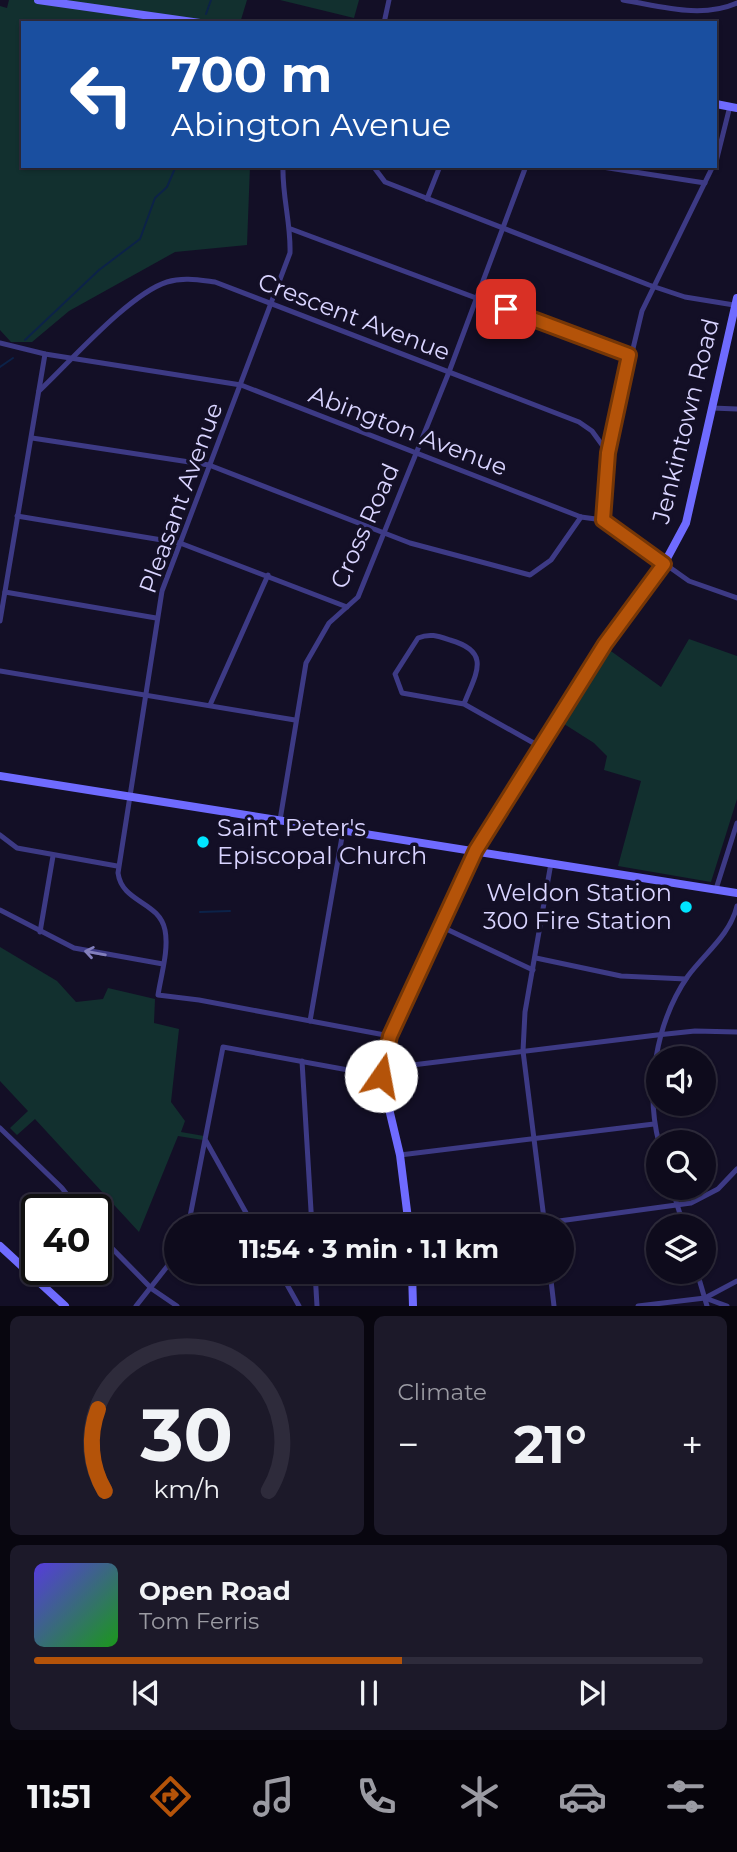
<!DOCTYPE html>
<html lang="en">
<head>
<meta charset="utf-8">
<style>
	:root { --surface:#0e0b1c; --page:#1c1929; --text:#f1f3f6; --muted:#9b9ba3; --line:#2e2b3b; --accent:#b45309 }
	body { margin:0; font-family:Montserrat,sans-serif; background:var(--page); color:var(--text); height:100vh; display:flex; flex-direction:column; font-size:26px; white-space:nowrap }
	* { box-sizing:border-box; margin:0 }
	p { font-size:23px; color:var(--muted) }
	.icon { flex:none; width:38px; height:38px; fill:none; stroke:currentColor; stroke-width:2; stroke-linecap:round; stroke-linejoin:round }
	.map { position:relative; height:1306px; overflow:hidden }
	.drawer { display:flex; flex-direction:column; gap:10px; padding:10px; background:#08060f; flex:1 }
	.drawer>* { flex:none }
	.hud { position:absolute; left:21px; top:21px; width:696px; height:147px; border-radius:0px; box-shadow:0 2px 5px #0004,0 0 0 2px var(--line); background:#1a4fa0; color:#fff; overflow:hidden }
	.controls { position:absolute; left:646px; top:1046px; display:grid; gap:14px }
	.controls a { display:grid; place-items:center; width:70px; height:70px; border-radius:50%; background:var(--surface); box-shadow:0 2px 5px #0004,0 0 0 2px var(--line); font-size:35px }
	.speed { position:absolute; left:21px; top:1194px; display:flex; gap:14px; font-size:35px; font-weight:700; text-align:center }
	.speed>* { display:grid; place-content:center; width:91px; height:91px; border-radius:50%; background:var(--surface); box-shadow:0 2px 5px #0004,0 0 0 2px var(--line); line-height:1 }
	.speed .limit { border:4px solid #111; border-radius:10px; background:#fff; color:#111 }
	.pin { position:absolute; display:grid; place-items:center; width:60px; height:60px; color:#fff; margin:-30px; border-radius:14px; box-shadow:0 4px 10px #0006 }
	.me { position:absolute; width:77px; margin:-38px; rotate:12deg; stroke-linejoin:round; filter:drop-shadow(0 0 5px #0008) }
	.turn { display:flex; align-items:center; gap:24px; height:147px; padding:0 35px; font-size:32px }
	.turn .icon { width:91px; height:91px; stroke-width:2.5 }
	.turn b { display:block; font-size:49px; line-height:60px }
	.big { font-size:52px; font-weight:700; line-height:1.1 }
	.drawer .card { flex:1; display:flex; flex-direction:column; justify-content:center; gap:10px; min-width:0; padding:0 24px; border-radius:10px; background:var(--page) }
	.drawer .dial { align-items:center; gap:0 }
	.dial svg { height:182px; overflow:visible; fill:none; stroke:var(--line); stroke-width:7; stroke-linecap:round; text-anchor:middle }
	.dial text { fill:var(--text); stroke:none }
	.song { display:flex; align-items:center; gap:21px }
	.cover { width:84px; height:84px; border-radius:10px; background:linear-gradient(135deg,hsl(250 70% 55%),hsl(120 70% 35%)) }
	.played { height:7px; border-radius:4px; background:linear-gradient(90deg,var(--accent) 55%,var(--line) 55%) }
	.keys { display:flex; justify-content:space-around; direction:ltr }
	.heat { display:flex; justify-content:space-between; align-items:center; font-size:38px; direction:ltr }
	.drawer .tiles { flex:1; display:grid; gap:10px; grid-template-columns:1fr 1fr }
	.card:last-child { grid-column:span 2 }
	.trip { position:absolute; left:164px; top:1214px; width:410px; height:70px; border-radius:35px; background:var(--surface); box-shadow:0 2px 5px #0004,0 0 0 2px var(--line); font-weight:700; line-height:70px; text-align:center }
	.dock { display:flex; height:112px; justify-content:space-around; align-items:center; background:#06040b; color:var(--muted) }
	.dock .icon { width:49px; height:49px }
	.dock .current { color:var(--accent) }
	.dock b { font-size:32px; color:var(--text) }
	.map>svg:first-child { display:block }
	.green { fill:#12302f }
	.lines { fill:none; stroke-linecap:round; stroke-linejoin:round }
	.stream { stroke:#0c2248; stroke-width:2 }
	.street { stroke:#3d3a85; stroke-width:5 }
	.secondary { stroke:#6f6bff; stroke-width:8 }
	.oneway { stroke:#837fbc }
	.route-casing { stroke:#753606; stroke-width:18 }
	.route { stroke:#b45309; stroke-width:12 }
	.poi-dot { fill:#00e5ff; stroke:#130f26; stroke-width:2.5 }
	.labels { text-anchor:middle; stroke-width:7; stroke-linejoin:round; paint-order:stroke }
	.street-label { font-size:24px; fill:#d9d4ff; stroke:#130f26 }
	.poi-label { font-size:24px; fill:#d9d4ff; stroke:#130f26; text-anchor:start }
</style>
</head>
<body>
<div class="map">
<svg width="737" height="1306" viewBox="0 0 737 1306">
	<rect width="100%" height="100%" fill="#130f26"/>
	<g class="green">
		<path d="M9 0H247L240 23H23V166H250L247 245 175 252 69 311 32 342H11L0 330V6L7 8Z"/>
		<path d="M280 0H359L354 18Z"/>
		<path d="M689 639 737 656V799L711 882 618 866 641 781 604 770 607 756 594 743 561 722 608 649 661 687Z"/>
		<path d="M0 947 57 981 76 1002 103 999 108 988 155 999 154 1023 179 1029 171 1102 185 1121 181 1132 204 1136 203 1140 178 1136 139 1232 35 1119 17 1135 10 1128 28 1111 0 1081Z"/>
	</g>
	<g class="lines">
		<g class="stream">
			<path d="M206 14 211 0"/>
			<path d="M25 340 99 270 140 239 155 198 167 187 176 166"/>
			<path d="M0 367 13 358"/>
			<path d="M200 912 230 911"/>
		</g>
		<g class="street">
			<path d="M623 0C660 6 701 19 737 3"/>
			<path d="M384 23 389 0"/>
			<path d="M716 162 730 106"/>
			<path d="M283 166C282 196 291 223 290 253L162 591 118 873C122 903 159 901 165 930 169 950 161 975 158 995L199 1000 390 1036"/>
			<path d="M373 166 385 182 649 285 685 297 734 305"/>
			<path d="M596 166 705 183"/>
			<path d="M427 199 440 166"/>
			<path d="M291 229 629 355"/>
			<path d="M0 343 45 354 241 385 581 517 603 520 689 581 737 598"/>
			<path d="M39 391C70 362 129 294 167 282 183 277 199 280 215 282L579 422 592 431 608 453"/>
			<path d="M712 408 737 409"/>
			<path d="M32 438 209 465 410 543 530 575 551 560 581 517"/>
			<path d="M17 516 180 543 347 607"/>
			<path d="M603 520 608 453 642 311 713 166"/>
			<path d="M5 592 156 618"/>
			<path d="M0 621 45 354"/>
			<path d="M0 671 295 720"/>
			<path d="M464 704C476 673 492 652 450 640 438 636 430 633 418 638L395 674 402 693 464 704 539 746"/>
			<path d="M210 705 268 575"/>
			<path d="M280 820 306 663 329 623 358 597 449 372 526 166"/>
			<path d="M0 835 17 848 117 866"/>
			<path d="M716 889 737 823"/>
			<path d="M0 910 74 948 163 964"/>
			<path d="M440 926 533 970"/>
			<path d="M40 932 53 856"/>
			<path d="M536 958 621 976 686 979"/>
			<path d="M310 1021 343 831"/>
			<path d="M302 1061 312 1227"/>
			<path d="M0 1128 62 1188 78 1209"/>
			<path d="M206 1141 254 1227"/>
			<path d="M659 1143C645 1089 656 1022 688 976 705 953 730 935 737 906"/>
			<path d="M400 1155 654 1124"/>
			<path d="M672 1188 684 1227"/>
			<path d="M188 1227 223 1047 370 1074 388 1068 657 1035 695 1031 737 1032"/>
			<path d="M515 1227 691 1203 718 1189 737 1169"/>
			<path d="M545 1227 523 1051 525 1012 551 863"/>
			<path d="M96 1232 152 1289 177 1306"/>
			<path d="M280 1272 299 1306"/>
			<path d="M315 1272 317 1306"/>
			<path d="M550 1272 554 1306"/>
			<path d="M697 1272 707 1306"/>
			<path d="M705 1298 727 1306"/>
			<path d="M136 1306 177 1254"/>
			<path d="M638 1306 705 1298 737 1281"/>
		</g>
		<g class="secondary">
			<path d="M38 0 200 23"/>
			<path d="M716 104 737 108"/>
			<path d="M0 776 737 893"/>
			<path d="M409 1227 400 1155 380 1071 390 1036 476 850 605 644 664 564 686 523 737 298"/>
			<path d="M0 1246 65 1306"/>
			<path d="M412 1272 413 1306"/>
		</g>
	</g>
	<defs><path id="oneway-shaft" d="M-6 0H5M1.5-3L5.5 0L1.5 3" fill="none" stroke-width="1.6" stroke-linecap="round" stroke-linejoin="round" transform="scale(1.75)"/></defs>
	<use class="oneway" href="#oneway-shaft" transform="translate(95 953) rotate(-170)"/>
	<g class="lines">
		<g class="route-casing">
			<path id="route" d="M381 1076 390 1036 476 850 605 644 664 564 603 520 608 453 629 355 506 309"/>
		</g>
		<use href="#route" class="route"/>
	</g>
	<g class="poi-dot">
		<circle cx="203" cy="842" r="7"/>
		<circle cx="686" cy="907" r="7"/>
	</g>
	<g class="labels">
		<g class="street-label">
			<text transform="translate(354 317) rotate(21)" y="8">Crescent Avenue</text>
			<text transform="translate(686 421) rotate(-76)" y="8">Jenkintown Road</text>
			<text transform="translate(408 431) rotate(21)" y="8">Abington Avenue</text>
			<text transform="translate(181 498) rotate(-70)" y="8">Pleasant Avenue</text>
			<text transform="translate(365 526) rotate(-66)" y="8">Cross Road</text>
		</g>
		<g class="poi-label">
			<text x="217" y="836">Saint Peter's<tspan x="217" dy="28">Episcopal Church</tspan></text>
			<text x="672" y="901" text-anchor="end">Weldon Station<tspan x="672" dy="28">300 Fire Station</tspan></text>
		</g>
	</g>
</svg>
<div class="controls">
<a><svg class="icon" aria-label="sound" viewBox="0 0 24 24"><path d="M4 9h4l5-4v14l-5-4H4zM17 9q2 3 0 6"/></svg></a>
<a><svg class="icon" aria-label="search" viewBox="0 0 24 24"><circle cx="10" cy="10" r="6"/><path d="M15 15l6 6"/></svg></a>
<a><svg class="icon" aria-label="layers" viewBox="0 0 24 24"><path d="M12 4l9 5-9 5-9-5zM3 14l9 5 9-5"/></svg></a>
</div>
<div class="speed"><div class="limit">40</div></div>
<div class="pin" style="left:506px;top:309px;background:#d93025"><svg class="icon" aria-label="arrive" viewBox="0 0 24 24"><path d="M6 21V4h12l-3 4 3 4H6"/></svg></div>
<svg class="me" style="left:381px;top:1076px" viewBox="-20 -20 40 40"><circle r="19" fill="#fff"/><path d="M0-13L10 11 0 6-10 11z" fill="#b45309"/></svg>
<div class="trip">11:54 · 3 min · 1.1 km</div>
<div class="hud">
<div class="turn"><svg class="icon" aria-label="left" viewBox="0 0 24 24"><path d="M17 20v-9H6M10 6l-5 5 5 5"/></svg><div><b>700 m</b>Abington Avenue</div></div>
</div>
</div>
<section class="drawer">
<div class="tiles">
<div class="card dial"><svg viewBox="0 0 100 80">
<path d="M14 69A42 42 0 1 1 86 69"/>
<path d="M14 69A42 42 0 0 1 11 33" stroke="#b45309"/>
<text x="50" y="56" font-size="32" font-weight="700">30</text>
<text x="50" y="72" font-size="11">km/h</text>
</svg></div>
<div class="card"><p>Climate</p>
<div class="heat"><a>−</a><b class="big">21°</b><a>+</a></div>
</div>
<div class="card">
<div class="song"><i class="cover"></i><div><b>Open Road</b><p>Tom Ferris</p></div></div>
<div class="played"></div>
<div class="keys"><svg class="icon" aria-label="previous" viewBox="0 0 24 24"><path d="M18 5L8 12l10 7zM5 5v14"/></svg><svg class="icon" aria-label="pause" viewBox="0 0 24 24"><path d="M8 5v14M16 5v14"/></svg><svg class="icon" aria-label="next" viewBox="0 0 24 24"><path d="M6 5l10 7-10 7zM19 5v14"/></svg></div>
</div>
</div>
</section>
<nav class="dock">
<b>11:51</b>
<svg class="icon current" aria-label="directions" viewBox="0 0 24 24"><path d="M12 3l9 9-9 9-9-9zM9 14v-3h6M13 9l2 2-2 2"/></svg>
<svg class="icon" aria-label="music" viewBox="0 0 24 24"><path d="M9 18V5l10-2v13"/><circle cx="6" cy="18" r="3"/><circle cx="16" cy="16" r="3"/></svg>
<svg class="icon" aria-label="phone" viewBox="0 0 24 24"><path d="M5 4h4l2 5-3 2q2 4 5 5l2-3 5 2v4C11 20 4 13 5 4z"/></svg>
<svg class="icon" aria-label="climate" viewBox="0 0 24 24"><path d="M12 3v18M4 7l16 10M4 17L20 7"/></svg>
<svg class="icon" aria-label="car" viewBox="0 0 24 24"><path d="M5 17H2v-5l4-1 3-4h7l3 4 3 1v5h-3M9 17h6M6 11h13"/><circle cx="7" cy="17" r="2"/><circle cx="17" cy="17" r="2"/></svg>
<svg class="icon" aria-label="filters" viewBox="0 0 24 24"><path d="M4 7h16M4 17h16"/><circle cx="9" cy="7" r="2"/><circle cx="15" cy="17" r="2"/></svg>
</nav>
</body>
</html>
